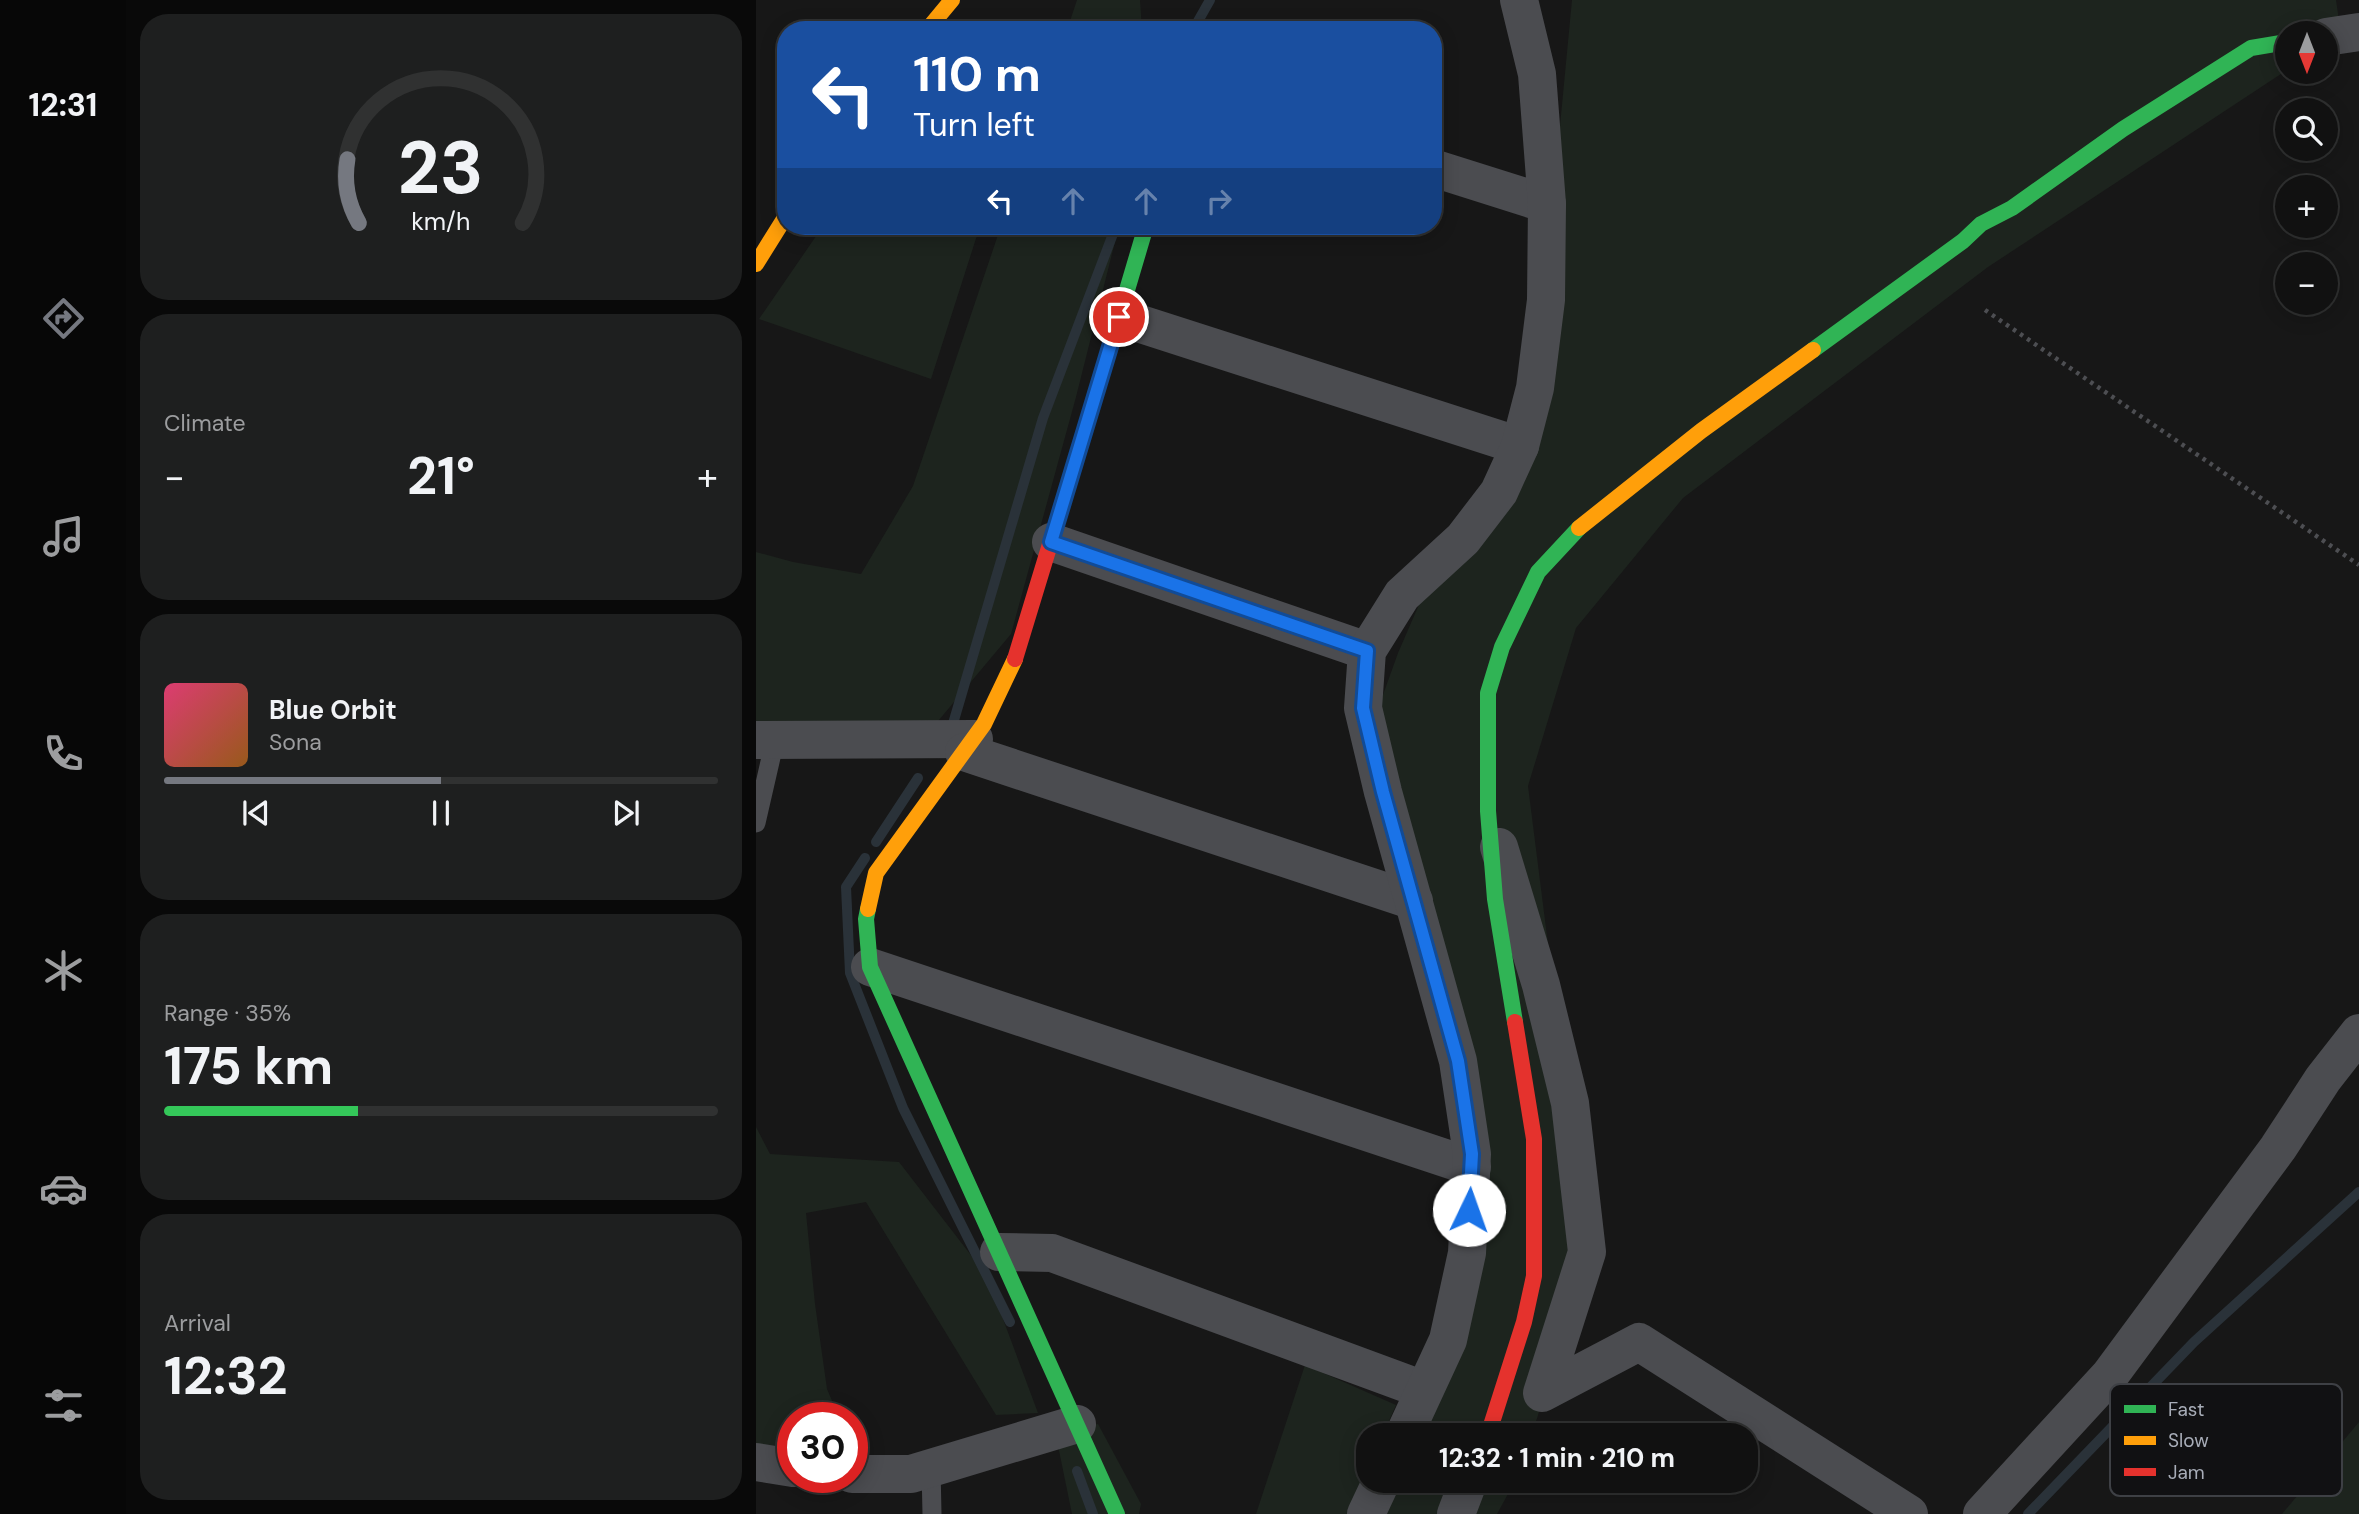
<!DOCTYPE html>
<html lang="en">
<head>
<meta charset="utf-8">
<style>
	:root { --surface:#111; --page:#1e1f1f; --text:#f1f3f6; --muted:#9c9d9f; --line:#303131; --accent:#757880 }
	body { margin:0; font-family:"DM Sans",sans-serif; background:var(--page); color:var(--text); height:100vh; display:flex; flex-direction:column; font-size:26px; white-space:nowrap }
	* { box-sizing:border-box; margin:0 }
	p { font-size:23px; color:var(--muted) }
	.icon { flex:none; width:38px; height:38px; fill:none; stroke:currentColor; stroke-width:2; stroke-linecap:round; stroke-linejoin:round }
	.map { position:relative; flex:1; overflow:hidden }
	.sheet { display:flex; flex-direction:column; gap:14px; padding:14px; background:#090909; width:630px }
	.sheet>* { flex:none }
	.banner { position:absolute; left:21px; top:21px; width:665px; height:214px; border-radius:28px; box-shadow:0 4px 18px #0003,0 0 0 2px var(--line); background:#1a4fa0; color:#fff; overflow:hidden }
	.needle { width:46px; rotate:180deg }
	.controls { position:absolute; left:1519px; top:21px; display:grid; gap:14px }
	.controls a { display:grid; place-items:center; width:63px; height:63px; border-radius:50%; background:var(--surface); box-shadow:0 4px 18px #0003,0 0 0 2px var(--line); font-size:35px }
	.speed { position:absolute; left:21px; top:1402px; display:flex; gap:14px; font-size:35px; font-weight:700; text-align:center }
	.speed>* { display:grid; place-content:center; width:91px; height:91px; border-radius:50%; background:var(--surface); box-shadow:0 4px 18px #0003,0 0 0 2px var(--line); line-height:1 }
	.speed .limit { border:10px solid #d22; background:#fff; color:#111 }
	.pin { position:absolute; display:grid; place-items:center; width:60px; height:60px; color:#fff; margin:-30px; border:4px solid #fff; border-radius:50%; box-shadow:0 2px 7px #0007 }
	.me { position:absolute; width:77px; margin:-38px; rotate:3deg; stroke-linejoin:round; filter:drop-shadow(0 0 5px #0008) }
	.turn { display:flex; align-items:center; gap:24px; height:147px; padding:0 21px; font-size:32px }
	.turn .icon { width:91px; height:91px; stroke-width:2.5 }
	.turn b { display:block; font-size:49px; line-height:60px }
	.lanes { display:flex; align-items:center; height:66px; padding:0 21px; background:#0003; justify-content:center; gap:35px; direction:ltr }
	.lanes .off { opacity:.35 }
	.big { font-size:52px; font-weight:700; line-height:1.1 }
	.sheet .tile { flex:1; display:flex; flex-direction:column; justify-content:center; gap:10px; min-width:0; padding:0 24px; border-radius:28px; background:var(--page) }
	.sheet .dial { align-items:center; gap:0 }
	.dial svg { height:182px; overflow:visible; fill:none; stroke:var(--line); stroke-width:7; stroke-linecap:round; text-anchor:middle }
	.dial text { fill:var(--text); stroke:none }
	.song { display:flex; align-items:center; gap:21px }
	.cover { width:84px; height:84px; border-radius:10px; background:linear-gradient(135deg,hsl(340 70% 55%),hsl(30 70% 35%)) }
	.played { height:7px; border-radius:4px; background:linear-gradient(90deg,var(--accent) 50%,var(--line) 50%) }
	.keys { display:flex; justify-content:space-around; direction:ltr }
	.heat { display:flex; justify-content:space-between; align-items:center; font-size:38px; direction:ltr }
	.charge { height:10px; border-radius:5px; background:linear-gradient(90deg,#34c759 35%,var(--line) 0) }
	.trip { position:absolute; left:600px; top:1423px; width:402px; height:70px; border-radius:28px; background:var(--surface); box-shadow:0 4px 18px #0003,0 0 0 2px var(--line); font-weight:700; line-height:70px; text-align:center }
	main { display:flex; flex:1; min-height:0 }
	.tab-bar { display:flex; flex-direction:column; width:126px; justify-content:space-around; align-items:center; background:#070707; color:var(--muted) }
	.tab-bar .icon { width:49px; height:49px }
	.tab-bar .selected { color:var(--accent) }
	.tab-bar b { font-size:32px; color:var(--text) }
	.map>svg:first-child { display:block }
	.green { fill:#1d241e }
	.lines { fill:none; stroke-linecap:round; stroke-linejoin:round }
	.stream { stroke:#2a3239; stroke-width:10 }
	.path { stroke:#4d4e52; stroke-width:4.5; stroke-dasharray:3.5 5; stroke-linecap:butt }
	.lane { stroke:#4b4c50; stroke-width:19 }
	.street { stroke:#4b4c50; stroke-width:38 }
	.fast { stroke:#30b455; stroke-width:16 }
	.slow { stroke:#ff9f0a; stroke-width:16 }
	.jam { stroke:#e5322d; stroke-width:16 }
	.route-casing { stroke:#114b97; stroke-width:18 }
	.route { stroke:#1a73e8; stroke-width:12 }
	.key { fill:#111113; stroke:#3e4045; stroke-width:2 }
	.key-label { font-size:19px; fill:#a8adb8 }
</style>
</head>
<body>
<main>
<nav class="tab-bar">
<b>12:31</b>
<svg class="icon selected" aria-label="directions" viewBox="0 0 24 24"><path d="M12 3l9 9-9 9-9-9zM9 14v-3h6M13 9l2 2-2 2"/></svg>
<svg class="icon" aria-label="music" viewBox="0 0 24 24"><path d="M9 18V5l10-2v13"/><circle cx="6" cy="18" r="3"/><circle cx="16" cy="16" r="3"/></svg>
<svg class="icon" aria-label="phone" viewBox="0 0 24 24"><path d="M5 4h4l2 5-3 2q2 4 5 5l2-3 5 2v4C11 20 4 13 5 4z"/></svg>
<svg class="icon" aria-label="climate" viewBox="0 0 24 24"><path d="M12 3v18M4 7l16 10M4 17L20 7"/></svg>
<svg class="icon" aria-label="car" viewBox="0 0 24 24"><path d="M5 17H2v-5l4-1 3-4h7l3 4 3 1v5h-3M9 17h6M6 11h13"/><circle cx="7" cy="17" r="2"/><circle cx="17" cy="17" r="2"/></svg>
<svg class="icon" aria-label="filters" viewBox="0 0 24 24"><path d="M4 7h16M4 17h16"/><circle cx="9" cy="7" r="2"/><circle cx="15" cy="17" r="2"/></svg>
</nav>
<section class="sheet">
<div class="tile dial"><svg viewBox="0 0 100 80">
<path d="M14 69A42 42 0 1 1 86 69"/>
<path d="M14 69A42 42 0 0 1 9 41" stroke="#757880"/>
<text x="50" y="56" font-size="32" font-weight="700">23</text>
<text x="50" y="72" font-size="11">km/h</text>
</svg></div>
<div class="tile"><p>Climate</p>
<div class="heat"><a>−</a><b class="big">21°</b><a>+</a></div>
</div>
<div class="tile">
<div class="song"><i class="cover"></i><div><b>Blue Orbit</b><p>Sona</p></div></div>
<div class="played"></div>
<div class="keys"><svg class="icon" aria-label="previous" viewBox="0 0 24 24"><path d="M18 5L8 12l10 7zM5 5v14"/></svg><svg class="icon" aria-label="pause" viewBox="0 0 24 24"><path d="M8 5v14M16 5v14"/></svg><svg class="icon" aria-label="next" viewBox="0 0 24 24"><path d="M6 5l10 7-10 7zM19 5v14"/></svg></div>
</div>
<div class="tile"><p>Range · 35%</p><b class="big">175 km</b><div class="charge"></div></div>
<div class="tile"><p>Arrival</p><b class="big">12:32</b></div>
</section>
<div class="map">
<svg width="1603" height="1514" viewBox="0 0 1603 1514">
	<rect width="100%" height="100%" fill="#171717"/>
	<g class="green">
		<path d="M321 0H384L386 30H311Z"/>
		<path d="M816 0H1580L1585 34 1531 33V70L1232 267 927 498 820 628 772 786 831 1252 776 1435H646L708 1265 702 1061 613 734 642 653 681 563 779 388Z"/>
		<path d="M67 226H224L175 379 3 319Z"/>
		<path d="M245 226H363L320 397 255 634 167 739 0 726V552L37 562 105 574 157 486Z"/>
		<path d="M0 1127 14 1154 143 1162 231 1276 282 1413 240 1415 110 1202 50 1213 59 1304 71 1389 83 1417 37 1418V1462L0 1449Z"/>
		<path d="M549 1365 640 1405 627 1435H612V1467L592 1514H500Z"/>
		<path d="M1603 1422V1514H1526Z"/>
		<path d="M342 1424 385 1504 383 1514H316L299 1431Z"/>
		<path d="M625 1481H759L741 1514H607Z"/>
	</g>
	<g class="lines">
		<g class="stream">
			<path d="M437 30 454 0"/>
			<path d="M196 727 287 418 360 226"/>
			<path d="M120 842 162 778"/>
			<path d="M109 858 90 887 94 973 147 1108 254 1322"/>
			<path d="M321 1471 337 1514"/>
			<path d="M1272 1514 1438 1342 1603 1192"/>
		</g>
		<path class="path" d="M1229 310 1603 565"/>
		<g class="lane">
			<path d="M0 823 19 740"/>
			<path d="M175 1467 176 1514"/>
		</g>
		<g class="street">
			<path d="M1570 37 1603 32"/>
			<path d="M677 168 791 204"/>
			<path d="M363 317 764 446"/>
			<path d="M295 542 611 651"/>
			<path d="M0 740 218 739"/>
			<path d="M208 752 658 901"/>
			<path d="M743 847 785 985 814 1103 831 1252 786 1393 883 1342 1153 1514"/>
			<path d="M114 967 716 1167"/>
			<path d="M243 1252 296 1253 668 1390"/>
			<path d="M648 1435 692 1340 711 1253 716 1154 702 1061 627 792 607 708 611 651 646 595 707 539 743 492 764 446 779 388 790 300 791 204 781 74 763 0"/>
			<path d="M0 1462 37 1468"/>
			<path d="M96 1474H155L321 1424"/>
			<path d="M610 1514 626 1480"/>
			<path d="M700 1514 713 1480"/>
			<path d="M1226 1514 1354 1375 1522 1148 1567 1079 1603 1033"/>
		</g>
		<g class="fast">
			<path d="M355 344 390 226"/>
			<path d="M1057 350 1207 241 1225 224 1256 208 1367 129 1495 48 1531 42"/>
			<path d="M112 909 110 919 114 967 361 1514"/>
			<path d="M759 1022 739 899 732 811V693L746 647 782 572 823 528"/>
		</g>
		<g class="slow">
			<path d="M171 30 196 0"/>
			<path d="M0 264 30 216"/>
			<path d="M823 528 945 431 1057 350"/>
			<path d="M112 909 120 873 228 724 259 659"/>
		</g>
		<g class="jam">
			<path d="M259 659 355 344"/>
			<path d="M732 1435 768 1322 778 1276V1139L759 1022"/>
		</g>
	</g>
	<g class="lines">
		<g class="route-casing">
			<path id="route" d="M363 317 295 542 611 651 607 708 627 792 702 1061 716 1154 713 1210"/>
		</g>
		<use href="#route" class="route"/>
	</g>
	<rect x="1354" y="1384" width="232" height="112" rx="10" class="key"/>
	<rect x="1368" y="1405" width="32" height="8" fill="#30b455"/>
	<rect x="1368" y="1436" width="32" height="9" fill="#ff9f0a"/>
	<rect x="1368" y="1468" width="32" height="8" fill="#e5322d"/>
	<g class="key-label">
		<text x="1412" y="1416">Fast</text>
		<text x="1412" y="1447">Slow</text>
		<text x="1412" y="1479">Jam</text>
	</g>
</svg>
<div class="controls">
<a><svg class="needle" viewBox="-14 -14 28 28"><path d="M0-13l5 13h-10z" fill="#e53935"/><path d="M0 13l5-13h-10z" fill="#9c9d9f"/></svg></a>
<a><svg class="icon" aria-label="search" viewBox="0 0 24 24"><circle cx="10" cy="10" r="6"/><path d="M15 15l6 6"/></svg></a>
<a>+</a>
<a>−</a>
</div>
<div class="speed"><div class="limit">30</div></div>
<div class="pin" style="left:363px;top:317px;background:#d93025"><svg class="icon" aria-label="arrive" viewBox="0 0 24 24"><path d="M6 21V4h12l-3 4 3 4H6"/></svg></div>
<svg class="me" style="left:713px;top:1210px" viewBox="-20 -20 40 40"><circle r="19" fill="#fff"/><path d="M0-13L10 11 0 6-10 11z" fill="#1a73e8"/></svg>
<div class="trip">12:32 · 1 min · 210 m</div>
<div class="banner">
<div class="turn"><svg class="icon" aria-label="left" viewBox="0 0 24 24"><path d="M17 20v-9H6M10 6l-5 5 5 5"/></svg><div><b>110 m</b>Turn left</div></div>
<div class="lanes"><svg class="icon" aria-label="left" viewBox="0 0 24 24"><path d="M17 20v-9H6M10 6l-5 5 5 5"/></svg><svg class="icon off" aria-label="ahead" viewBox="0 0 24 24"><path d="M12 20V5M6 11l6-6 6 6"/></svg><svg class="icon off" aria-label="ahead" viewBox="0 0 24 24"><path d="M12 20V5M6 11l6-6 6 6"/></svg><svg class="icon off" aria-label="right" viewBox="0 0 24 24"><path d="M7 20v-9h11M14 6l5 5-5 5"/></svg></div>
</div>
</div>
</main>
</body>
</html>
